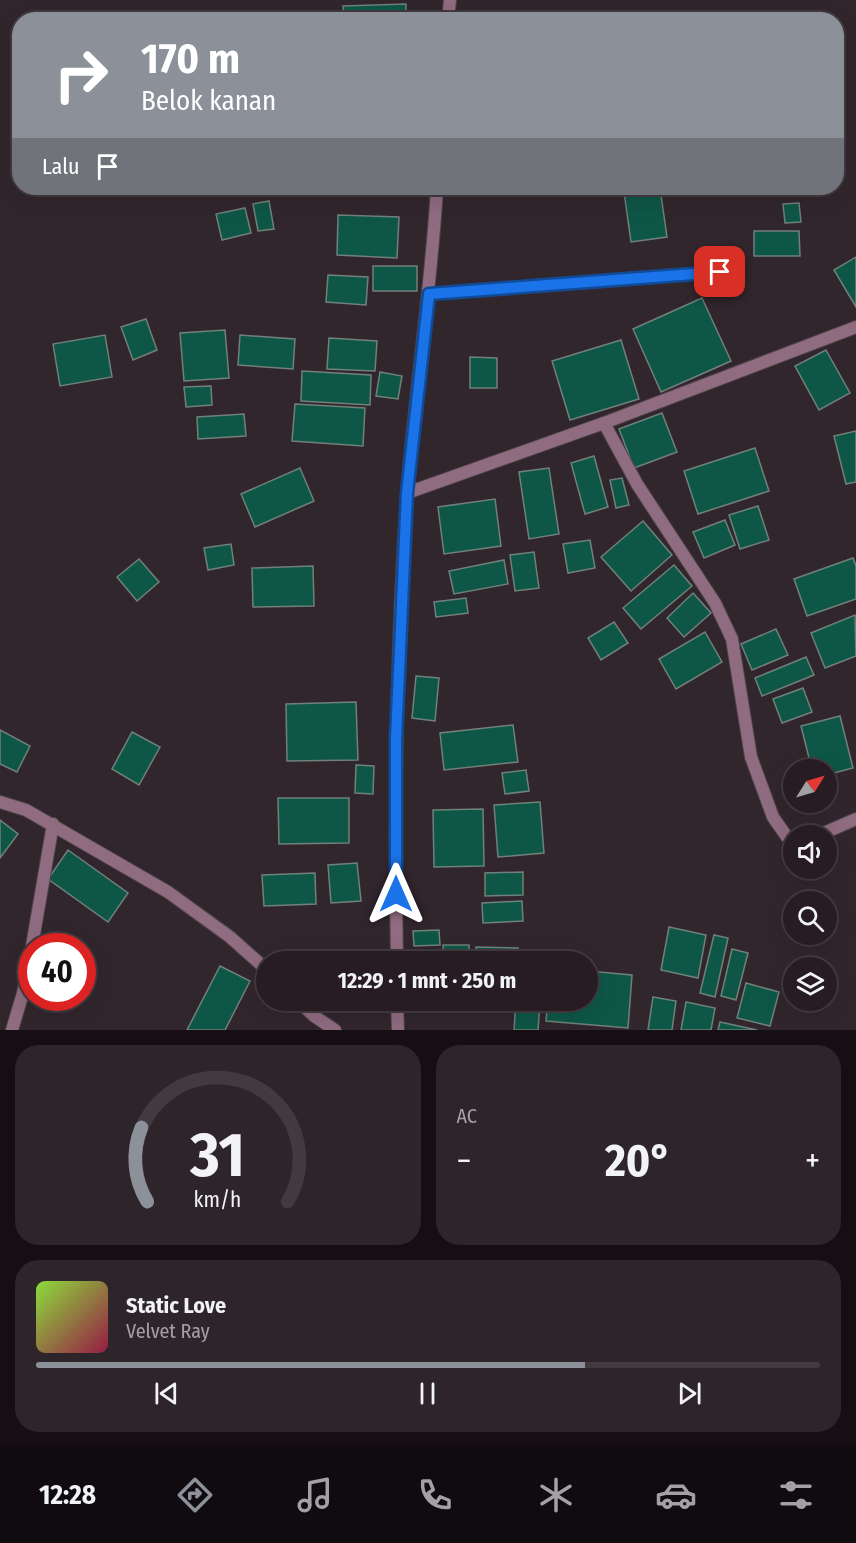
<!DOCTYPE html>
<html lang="id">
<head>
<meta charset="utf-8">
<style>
	:root { --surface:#261c22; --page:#2e252a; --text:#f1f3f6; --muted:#a4a1a5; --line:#423a40; --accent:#8c9099 }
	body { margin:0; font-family:"Fira Sans Condensed",sans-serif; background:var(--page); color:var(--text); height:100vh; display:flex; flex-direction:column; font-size:22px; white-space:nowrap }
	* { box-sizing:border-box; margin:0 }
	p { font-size:20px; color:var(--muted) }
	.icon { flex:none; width:33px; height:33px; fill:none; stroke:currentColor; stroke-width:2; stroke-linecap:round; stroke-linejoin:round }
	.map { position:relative; height:1030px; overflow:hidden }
	.panel { display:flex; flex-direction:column; gap:15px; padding:15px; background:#150f13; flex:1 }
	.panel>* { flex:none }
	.guide { position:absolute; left:12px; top:12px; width:832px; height:183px; border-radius:24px; box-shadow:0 6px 24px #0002,0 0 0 2px var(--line); background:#8c9099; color:#fff; overflow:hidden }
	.needle { width:39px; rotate:53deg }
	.controls { position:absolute; left:783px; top:759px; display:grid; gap:12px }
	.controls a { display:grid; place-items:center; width:54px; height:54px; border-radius:50%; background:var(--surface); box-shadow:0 6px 24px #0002,0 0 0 2px var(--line); font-size:30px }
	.speed { position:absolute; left:18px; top:933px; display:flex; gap:12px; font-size:30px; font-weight:700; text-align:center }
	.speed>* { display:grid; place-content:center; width:78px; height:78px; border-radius:50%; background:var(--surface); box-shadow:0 6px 24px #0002,0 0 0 2px var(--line); line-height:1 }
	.speed .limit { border:9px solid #d22; background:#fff; color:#111 }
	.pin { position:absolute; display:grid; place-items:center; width:51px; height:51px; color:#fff; margin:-26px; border-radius:12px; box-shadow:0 3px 9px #0006 }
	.me { position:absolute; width:66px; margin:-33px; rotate:0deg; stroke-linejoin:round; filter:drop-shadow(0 0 4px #0008) }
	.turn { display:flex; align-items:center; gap:21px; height:126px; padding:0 30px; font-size:27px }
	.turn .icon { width:78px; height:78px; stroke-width:2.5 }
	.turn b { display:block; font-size:42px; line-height:51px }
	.then { display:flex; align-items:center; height:57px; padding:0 30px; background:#0003; gap:12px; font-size:22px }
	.big { font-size:45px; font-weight:700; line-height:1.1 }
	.panel .tile { flex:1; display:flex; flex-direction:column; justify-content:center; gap:9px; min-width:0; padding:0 21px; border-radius:24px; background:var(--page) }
	.panel .dial { align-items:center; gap:0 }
	.dial svg { height:156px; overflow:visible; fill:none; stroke:var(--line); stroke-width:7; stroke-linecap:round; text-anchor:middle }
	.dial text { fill:var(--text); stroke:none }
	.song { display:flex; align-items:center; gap:18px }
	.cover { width:72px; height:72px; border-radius:9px; background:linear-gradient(135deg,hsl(90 70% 55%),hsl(340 70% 35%)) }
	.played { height:6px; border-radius:3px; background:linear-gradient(90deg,var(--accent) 70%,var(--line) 70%) }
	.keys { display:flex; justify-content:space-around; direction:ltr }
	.heat { display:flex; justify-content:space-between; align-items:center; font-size:33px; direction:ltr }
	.panel .tiles { flex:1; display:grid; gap:15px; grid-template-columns:1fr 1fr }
	.tile:last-child { grid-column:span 2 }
	.trip { position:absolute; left:256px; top:951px; width:342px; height:60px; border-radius:30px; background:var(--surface); box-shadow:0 6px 24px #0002,0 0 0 2px var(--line); font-weight:700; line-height:60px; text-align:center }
	.tab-bar { display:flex; height:96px; justify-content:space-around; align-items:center; background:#0f0b0e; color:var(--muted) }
	.tab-bar .icon { width:42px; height:42px }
	.tab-bar .selected { color:var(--accent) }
	.tab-bar b { font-size:27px; color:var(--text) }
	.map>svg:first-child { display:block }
	.building { fill:#0e5747; stroke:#70807b; stroke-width:1.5 }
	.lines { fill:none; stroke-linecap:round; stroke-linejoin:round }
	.minor-casing { stroke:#4f444a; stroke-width:14 }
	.tertiary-casing { stroke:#4f444a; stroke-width:14 }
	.minor { stroke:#906c80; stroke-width:12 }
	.tertiary { stroke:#906c80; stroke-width:12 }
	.route-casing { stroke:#114b97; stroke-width:15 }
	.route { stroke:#1a73e8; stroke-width:10 }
</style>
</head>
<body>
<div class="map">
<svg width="856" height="1030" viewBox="0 0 856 1030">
	<rect width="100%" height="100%" fill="#32262d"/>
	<g class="building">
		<path d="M406 4V20H344L343 6Z"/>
		<path d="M660 188 667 237 631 242 624 192Z"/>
		<path d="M269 201 274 229 258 231 253 204Z"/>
		<path d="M799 203 801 222 785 223 783 204Z"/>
		<path d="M245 208 251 233 222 240 216 214Z"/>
		<path d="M338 215 399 217 397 258 337 255Z"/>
		<path d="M754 231H799L800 256H754Z"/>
		<path d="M856 257V307L834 270Z"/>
		<rect x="373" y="266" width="44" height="25"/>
		<path d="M328 275 368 277 366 305 326 302Z"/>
		<path d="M702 298 731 361 661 392 633 329Z"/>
		<path d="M146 319 157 350 133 360 121 327Z"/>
		<path d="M225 330 229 378 184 381 180 333Z"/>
		<path d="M105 335 112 377 60 386 53 344Z"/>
		<path d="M240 335 295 339 293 369 238 365Z"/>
		<path d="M329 338 377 341 375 371 327 369Z"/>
		<path d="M621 340 639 399 570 420 552 361Z"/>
		<path d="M826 350 850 393 819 410 795 366Z"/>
		<path d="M470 357 497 358V388H470Z"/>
		<path d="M302 371 371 375 370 405 301 401Z"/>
		<path d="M380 372 402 376 398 399 376 396Z"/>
		<path d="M211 386 212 405 186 407 184 387Z"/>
		<path d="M295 404 365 408 363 446 292 441Z"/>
		<path d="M662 413 677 452 634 468 619 429Z"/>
		<path d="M244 414 246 436 198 439 197 417Z"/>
		<path d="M856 431V482L846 484 834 436Z"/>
		<path d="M755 448 769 491 698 514 684 471Z"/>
		<path d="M594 456 608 507 585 514 571 463Z"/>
		<path d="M300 468 314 501 255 527 241 494Z"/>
		<path d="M549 468 559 534 529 539 519 472Z"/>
		<path d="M622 478 629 505 616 508 610 480Z"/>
		<path d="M495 499 501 546 444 554 438 507Z"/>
		<path d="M758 506 769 540 740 549 729 515Z"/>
		<path d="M725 520 735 545 704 558 693 532Z"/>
		<path d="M643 521 672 555 631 591 601 557Z"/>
		<path d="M590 540 595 568 568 573 563 544Z"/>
		<path d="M231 544 234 565 208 570 204 548Z"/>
		<path d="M534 552 539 588 515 591 510 555Z"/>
		<path d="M853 558 856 566V599L807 616 794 579Z"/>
		<path d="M139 559 159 582 137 601 117 577Z"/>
		<path d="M504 560 508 584 454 594 449 571Z"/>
		<path d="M674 565 692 586 641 629 623 608Z"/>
		<path d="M313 566 314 606 253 607 252 568Z"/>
		<path d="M693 593 711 613 684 637 667 618Z"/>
		<path d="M466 598 468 613 436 617 434 602Z"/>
		<path d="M855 615 856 656 825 668 811 633Z"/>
		<path d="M614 622 628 643 601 660 588 638Z"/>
		<path d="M776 629 788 655 752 670 741 644Z"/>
		<path d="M705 632 722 662 676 689 659 659Z"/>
		<path d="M806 657 814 675 762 696 755 678Z"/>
		<path d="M416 676 439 678 435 721 412 718Z"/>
		<path d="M803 688 812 712 782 723 773 699Z"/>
		<path d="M356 702 358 760 287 761 286 704Z"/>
		<path d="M840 716 853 768 826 775V770H812L801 726Z"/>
		<path d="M513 725 518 762 444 770 440 733Z"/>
		<path d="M0 730 30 746 17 772 0 764Z"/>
		<path d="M132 732 160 747 139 785 112 769Z"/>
		<path d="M356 765 374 766 373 794 355 793Z"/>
		<path d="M526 770 529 791 505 794 502 773Z"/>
		<path d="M278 798H349V843L279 844Z"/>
		<path d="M540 802 544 853 498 857 494 805Z"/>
		<path d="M483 809 484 866 434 867 433 810Z"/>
		<path d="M0 820 18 834 0 858Z"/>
		<path d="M68 850 128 893 108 922 48 879Z"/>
		<path d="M357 863 361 901 331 903 328 865Z"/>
		<path d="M523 872V895L485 896V873Z"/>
		<path d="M315 873 316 904 264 906 262 875Z"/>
		<path d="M522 901 523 921 483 923 482 903Z"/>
		<path d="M669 927 706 935 698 978 661 970Z"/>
		<path d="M439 930 440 945 414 946 413 931Z"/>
		<path d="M714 935 728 938 715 997 700 993Z"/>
		<path d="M443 945H469V962H444Z"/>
		<path d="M476 947 518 948V962H476Z"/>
		<path d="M732 949 748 953 736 1000 721 996Z"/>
		<path d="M220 966 250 981 225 1030H187Z"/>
		<path d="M588 971 632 975 628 1028 546 1021 548 1000H588Z"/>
		<path d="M746 983 779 992 770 1026 737 1018Z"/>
		<path d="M653 997 676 1001 672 1030H648Z"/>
		<path d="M516 1001 540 1002 538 1030H514Z"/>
		<path d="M686 1002 715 1008 711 1030H681Z"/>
		<path d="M720 1022 757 1030H718Z"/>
	</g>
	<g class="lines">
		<g class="minor-casing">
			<g id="minor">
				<path d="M429 294 720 272"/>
				<path d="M604 423 637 484 715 603 732 639 751 757 773 817 787 837 794 839"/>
				<path d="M407 493 604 423 856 327"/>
				<path d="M0 802 26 810 168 892 230 937 267 970"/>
				<path d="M817 836 856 819"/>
				<path d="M32 946 53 824"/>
				<path d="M297 1000 314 1016 335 1030"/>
				<path d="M12 1030 23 993 32 950"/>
			</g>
		</g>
		<g class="tertiary-casing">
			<g id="tertiary">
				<path d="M448 20 450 0"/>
				<path d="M397 962C394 806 396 650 407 494 415 392 431 290 437 188"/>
				<path d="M397 1000 398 1030"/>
			</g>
		</g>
		<use href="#minor" class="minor"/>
		<use href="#tertiary" class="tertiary"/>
	</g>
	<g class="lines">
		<g class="route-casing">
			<path id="route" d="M396 894V739L407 493 429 294 720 272"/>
		</g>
		<use href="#route" class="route"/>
	</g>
</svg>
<div class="controls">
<a><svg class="needle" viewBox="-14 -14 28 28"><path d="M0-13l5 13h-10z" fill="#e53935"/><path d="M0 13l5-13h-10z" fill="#a4a1a5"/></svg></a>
<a><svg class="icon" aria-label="sound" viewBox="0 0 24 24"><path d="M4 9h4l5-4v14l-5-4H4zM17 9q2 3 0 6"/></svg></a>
<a><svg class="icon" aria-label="search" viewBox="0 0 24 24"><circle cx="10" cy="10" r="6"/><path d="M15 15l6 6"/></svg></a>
<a><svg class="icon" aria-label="layers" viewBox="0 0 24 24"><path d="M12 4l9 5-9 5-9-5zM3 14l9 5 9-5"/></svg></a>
</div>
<div class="speed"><div class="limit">40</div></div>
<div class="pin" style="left:720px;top:272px;background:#d93025"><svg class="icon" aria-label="arrive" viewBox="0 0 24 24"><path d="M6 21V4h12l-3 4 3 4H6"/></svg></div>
<svg class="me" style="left:396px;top:894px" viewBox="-20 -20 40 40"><path d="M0-17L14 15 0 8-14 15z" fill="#1a73e8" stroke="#fff" stroke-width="4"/></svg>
<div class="trip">12:29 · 1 mnt · 250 m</div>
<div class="guide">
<div class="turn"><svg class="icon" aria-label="right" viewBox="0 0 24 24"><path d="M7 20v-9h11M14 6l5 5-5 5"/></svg><div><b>170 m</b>Belok kanan</div></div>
<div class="then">Lalu<svg class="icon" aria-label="arrive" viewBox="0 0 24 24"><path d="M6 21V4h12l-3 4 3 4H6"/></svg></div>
</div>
</div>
<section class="panel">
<div class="tiles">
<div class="tile dial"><svg viewBox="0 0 100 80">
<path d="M14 69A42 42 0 1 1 86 69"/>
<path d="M14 69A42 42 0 0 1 11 31" stroke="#8c9099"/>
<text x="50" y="56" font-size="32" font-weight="700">31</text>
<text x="50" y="72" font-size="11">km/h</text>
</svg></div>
<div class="tile"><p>AC</p>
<div class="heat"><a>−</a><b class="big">20°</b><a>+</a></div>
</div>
<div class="tile">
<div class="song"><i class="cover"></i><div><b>Static Love</b><p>Velvet Ray</p></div></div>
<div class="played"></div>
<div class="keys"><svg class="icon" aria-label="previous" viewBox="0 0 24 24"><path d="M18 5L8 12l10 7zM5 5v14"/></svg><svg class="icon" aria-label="pause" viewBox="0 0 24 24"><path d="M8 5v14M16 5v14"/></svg><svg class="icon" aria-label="next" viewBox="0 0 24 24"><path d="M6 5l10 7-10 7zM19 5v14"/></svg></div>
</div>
</div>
</section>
<nav class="tab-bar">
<b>12:28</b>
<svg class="icon selected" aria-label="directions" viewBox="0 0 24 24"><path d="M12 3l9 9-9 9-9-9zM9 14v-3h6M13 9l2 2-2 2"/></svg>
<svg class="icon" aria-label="music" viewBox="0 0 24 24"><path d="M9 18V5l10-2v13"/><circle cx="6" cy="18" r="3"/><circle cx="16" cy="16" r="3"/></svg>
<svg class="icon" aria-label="phone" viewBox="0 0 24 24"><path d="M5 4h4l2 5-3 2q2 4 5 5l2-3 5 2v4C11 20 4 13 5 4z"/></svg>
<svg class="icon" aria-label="climate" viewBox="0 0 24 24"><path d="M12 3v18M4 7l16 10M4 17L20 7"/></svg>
<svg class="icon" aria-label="car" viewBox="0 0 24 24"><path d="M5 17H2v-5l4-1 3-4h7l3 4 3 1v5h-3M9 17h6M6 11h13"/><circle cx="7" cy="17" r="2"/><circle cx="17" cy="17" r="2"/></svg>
<svg class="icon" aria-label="filters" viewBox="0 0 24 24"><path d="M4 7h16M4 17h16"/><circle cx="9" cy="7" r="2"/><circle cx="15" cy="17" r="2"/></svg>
</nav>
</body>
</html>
